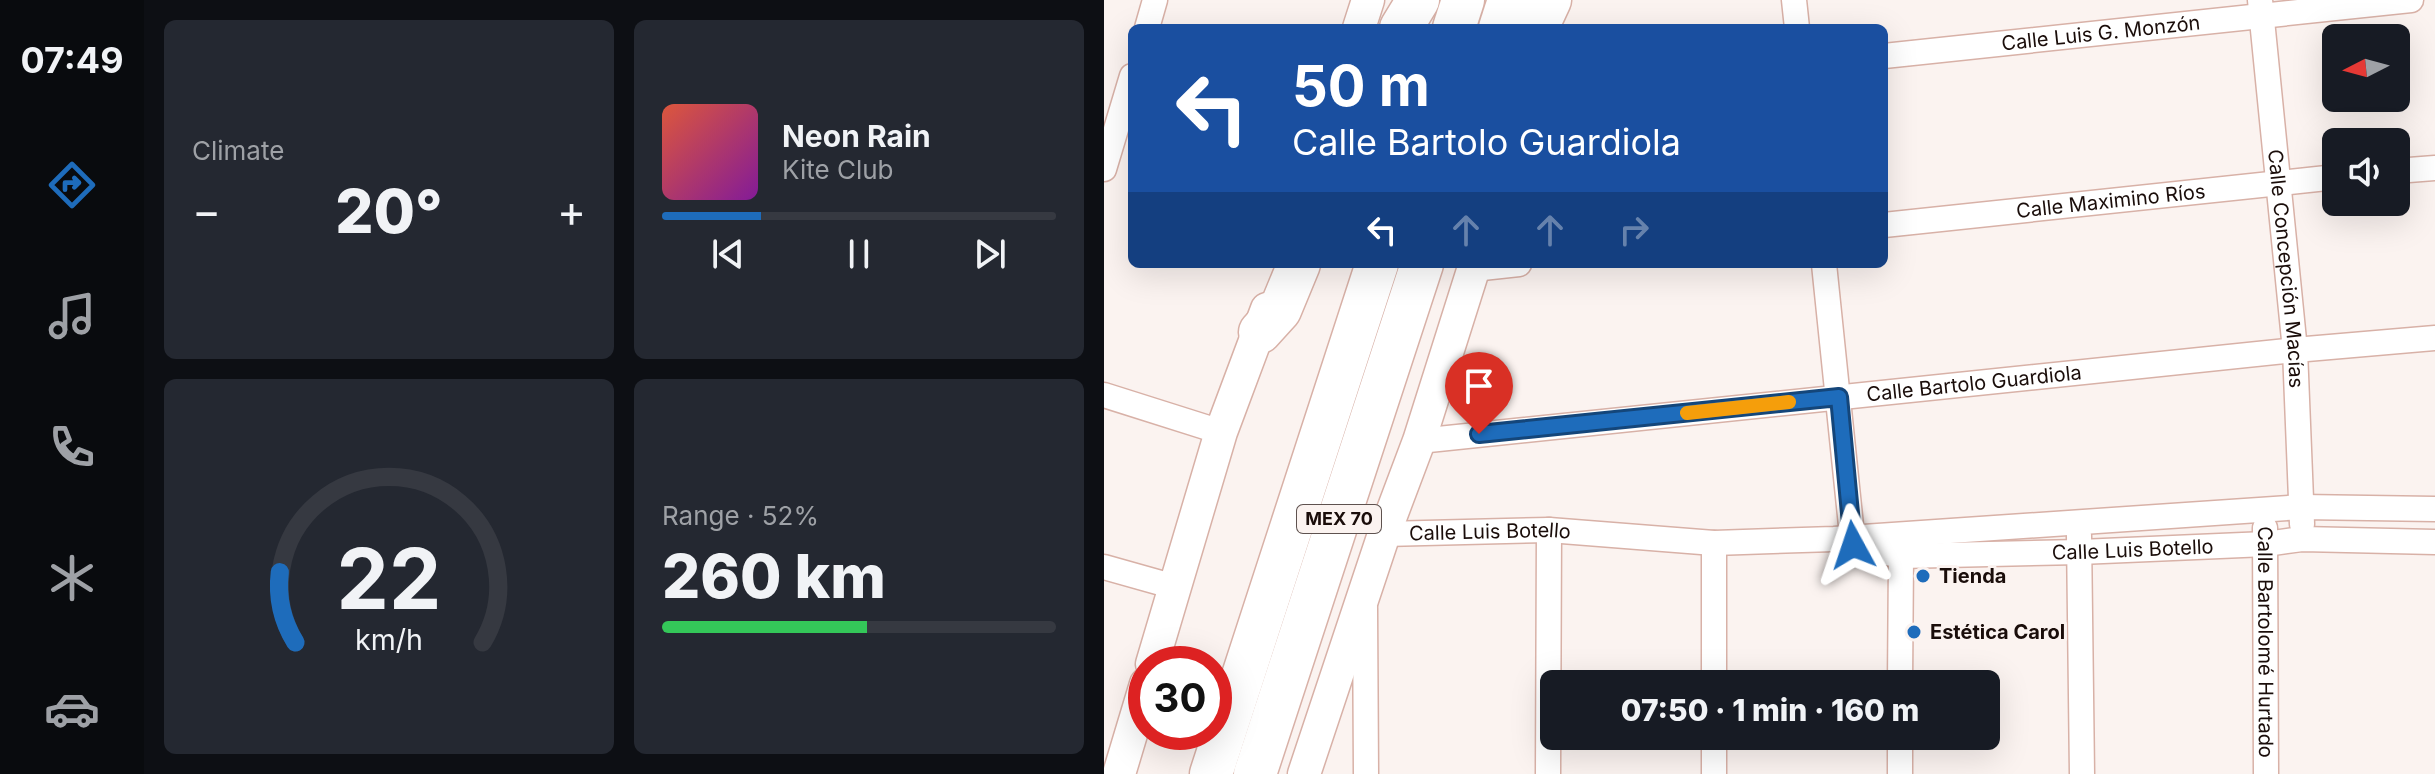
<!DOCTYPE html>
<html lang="en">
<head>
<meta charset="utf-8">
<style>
	:root { --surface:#171b24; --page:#242831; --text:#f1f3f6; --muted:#9ea1a6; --line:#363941; --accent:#1e6cbb }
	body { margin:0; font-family:Inter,sans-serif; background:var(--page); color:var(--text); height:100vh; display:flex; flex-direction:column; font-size:30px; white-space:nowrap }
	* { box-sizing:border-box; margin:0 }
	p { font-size:26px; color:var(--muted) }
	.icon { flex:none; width:44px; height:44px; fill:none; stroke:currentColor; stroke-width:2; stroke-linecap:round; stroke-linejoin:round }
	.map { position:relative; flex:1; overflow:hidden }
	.sheet { display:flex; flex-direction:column; gap:20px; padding:20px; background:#0d0f14; width:960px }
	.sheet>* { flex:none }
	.guide { position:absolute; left:24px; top:24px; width:760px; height:244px; border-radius:12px; box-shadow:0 8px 32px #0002; background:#1a4fa0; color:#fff; overflow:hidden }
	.needle { width:52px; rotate:264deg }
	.controls { position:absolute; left:1218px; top:24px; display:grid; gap:16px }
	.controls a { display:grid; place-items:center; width:88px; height:88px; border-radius:12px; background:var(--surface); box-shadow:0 8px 32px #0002; font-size:40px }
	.speed { position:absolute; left:24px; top:646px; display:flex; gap:16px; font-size:40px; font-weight:700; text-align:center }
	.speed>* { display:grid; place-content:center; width:104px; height:104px; border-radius:50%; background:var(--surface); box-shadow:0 8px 32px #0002; line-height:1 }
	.speed .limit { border:12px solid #d22; background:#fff; color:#111 }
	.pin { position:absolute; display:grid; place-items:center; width:68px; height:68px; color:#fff; margin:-82px -34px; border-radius:50% 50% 50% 0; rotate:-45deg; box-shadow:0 0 8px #0007 }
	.pin .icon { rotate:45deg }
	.me { position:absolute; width:88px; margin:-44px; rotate:355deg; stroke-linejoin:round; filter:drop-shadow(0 0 6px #0008) }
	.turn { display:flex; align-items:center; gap:28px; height:168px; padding:0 32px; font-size:36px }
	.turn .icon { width:104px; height:104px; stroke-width:2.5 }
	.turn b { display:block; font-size:56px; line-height:68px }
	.lanes { display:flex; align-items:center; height:76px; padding:0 32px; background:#0003; justify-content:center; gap:40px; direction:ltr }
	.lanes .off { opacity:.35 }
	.big { font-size:60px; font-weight:800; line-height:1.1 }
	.sheet .card { flex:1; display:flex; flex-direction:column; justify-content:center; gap:12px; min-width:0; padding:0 28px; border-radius:12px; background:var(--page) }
	.sheet .dial { align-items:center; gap:0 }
	.dial svg { height:208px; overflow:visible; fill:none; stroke:var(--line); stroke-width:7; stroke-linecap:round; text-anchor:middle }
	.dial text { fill:var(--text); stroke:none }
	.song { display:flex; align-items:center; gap:24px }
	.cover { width:96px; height:96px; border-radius:12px; background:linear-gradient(135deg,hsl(10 70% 55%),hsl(290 70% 35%)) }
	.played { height:8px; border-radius:4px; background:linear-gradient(90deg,var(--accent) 25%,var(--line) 25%) }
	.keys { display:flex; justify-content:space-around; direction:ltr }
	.heat { display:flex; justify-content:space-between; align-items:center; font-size:44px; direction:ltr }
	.charge { height:12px; border-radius:6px; background:linear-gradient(90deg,#34c759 52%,var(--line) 0) }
	.sheet .tiles { flex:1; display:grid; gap:20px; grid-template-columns:repeat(2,1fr) }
	.trip { position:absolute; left:436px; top:670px; width:460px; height:80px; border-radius:12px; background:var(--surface); box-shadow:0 8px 32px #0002; font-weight:800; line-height:80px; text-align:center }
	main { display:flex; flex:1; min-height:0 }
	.tab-bar { display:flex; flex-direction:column; width:144px; justify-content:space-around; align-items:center; background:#090b0e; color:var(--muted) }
	.tab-bar .icon { width:56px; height:56px }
	.tab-bar .active { color:var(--accent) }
	.tab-bar b { font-size:36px; color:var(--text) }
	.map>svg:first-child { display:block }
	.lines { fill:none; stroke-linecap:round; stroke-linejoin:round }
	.street-casing { stroke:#d8b1a7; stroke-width:27 }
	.secondary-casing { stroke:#d8b1a7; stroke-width:35 }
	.highway-casing { stroke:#d8b1a7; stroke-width:45 }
	.street { stroke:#fff; stroke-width:24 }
	.secondary { stroke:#fff; stroke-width:32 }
	.highway { stroke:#fff; stroke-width:42 }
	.route-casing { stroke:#14467a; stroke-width:20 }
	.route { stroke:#1e6cbb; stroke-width:14 }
	.slow { stroke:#f59e0b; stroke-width:14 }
	.poi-dot { fill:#1e6cbb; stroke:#fbf3f0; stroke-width:3 }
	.labels { text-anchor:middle; stroke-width:6; stroke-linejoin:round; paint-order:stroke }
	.shield { fill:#fbf3f0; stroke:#5e524f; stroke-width:2 }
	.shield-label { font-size:18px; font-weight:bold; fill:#1a0d0a }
	.street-label { font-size:20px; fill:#1a0d0a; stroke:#fbf3f0 }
	.poi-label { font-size:20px; font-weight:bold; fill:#1a0d0a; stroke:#fbf3f0; text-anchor:start }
</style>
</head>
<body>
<main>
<nav class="tab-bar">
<b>07:49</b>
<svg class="icon active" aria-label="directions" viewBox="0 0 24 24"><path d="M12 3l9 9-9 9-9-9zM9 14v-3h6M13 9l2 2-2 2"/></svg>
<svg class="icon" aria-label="music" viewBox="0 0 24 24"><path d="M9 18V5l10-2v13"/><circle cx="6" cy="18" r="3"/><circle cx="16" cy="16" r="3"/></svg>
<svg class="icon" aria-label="phone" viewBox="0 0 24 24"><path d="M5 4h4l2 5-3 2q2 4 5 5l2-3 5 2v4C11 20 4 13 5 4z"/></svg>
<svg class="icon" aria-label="climate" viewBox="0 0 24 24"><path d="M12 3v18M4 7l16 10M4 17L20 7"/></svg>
<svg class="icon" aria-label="car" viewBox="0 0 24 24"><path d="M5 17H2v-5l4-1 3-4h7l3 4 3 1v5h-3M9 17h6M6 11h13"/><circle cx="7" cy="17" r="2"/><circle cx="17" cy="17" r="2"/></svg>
</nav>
<section class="sheet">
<div class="tiles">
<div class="card"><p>Climate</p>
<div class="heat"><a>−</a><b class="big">20°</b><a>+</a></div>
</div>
<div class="card">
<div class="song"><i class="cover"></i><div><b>Neon Rain</b><p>Kite Club</p></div></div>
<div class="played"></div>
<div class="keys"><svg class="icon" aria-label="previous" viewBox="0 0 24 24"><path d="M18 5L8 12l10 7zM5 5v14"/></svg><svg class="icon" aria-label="pause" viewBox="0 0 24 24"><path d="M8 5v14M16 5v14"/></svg><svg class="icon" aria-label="next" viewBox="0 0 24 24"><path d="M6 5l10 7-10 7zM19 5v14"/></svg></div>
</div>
<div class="card dial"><svg viewBox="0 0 100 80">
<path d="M14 69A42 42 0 1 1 86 69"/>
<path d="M14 69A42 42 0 0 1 8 42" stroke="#1e6cbb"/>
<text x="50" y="56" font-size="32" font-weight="700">22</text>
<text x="50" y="72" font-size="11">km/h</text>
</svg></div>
<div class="card"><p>Range · 52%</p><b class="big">260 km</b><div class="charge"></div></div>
</div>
</section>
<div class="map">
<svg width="1331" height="774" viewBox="0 0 1331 774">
	<rect width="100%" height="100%" fill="#fbf3f0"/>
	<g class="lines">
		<g class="street-casing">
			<g id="street">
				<path d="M690 0 693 28"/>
				<path id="s1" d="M1156 0 1191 350 1198 524"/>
				<path d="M43 28 51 0"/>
				<path id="s2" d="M780 56 1307 0"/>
				<path d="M0 169 28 76"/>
				<path d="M1292 171 1331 168"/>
				<path id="s3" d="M780 225 1232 177"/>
				<path d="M720 264 749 545"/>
				<path d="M369 269 415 264"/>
				<path d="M0 395 117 432"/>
				<path id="s4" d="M315 441 1191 350 1331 338"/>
				<path id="s5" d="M1161 528 1162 774"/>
				<path id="s6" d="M280 534 445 530 610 543 730 539 1198 507 1331 509"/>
				<path d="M975 536 978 774"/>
				<path id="s7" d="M748 545 797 556 976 552 1162 544 1198 539 1331 542"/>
				<path d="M0 567 71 587"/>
				<path d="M261 608 262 774"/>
				<path d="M610 684V543"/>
				<path d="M796 684 797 556"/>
				<path d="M444 774 445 530"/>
				<path d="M610 774V736"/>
				<path d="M796 774V736"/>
			</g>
		</g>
		<g class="secondary-casing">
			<g id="secondary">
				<path d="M255 28 264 0"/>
				<path d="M48 664 117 432 163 309"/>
				<path d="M15 774 42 684"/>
				<path d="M200 774 280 534 315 441 371 264"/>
			</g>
		</g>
		<g class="highway-casing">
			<g id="highway">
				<path d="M297 28 314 0"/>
				<path d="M350 28 359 0"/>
				<path d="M396 28 405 0"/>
				<path d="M433 28 446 0"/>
				<path d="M156 332 176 310 195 264"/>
				<path d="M107 774 273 264"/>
				<path d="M151 774 318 264"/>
			</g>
		</g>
		<use href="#street" class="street"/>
		<use href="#secondary" class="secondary"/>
		<use href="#highway" class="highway"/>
	</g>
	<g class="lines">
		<g class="route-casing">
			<path id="route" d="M375 434 735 397 749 545"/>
		</g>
		<use href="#route" class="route"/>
		<path class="slow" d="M583 413 685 402"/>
	</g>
	<g class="poi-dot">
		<circle cx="819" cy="576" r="8"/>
		<circle cx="810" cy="632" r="8"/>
	</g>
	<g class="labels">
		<rect class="shield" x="193" y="505" width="84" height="28" rx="6"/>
		<g class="shield-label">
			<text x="235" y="525">MEX 70</text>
		</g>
		<g class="street-label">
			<text dy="7" stroke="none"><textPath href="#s2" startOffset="218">Calle Luis G. Monzón</textPath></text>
			<text dy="7" stroke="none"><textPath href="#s3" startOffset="228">Calle Maximino Ríos</textPath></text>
			<text dy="7" stroke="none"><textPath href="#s1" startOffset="270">Calle Concepción Macías</textPath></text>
			<text dy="7" stroke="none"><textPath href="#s4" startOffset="558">Calle Bartolo Guardiola</textPath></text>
			<text dy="7" stroke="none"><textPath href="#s6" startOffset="106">Calle Luis Botello</textPath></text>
			<text dy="7" stroke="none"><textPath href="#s7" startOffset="282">Calle Luis Botello</textPath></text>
			<text dy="7" stroke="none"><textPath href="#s5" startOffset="114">Calle Bartolomé Hurtado</textPath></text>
		</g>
		<g class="poi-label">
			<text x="835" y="583">Tienda</text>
			<text x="826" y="639">Estética Carol</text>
		</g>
	</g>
</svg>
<div class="controls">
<a><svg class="needle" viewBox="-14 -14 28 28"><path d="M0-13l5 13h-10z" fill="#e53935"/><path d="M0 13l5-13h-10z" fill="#9ea1a6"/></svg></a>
<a><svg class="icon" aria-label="sound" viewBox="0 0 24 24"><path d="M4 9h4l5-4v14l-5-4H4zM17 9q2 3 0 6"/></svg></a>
</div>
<div class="speed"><div class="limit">30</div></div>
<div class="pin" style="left:375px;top:434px;background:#d93025"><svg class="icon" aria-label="arrive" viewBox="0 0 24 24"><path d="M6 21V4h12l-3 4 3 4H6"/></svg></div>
<svg class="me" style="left:749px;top:545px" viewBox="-20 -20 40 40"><path d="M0-17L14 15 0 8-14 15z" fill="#1e6cbb" stroke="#fff" stroke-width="4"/></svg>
<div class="trip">07:50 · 1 min · 160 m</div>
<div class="guide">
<div class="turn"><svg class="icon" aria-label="left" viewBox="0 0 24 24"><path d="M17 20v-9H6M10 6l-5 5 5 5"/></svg><div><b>50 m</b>Calle Bartolo Guardiola</div></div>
<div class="lanes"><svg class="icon" aria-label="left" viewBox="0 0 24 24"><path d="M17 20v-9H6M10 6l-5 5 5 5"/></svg><svg class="icon off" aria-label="ahead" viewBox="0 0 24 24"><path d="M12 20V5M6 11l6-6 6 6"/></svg><svg class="icon off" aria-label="ahead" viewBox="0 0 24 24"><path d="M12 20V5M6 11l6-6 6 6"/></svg><svg class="icon off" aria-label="right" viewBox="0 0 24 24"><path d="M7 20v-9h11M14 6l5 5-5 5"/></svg></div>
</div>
</div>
</main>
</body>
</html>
